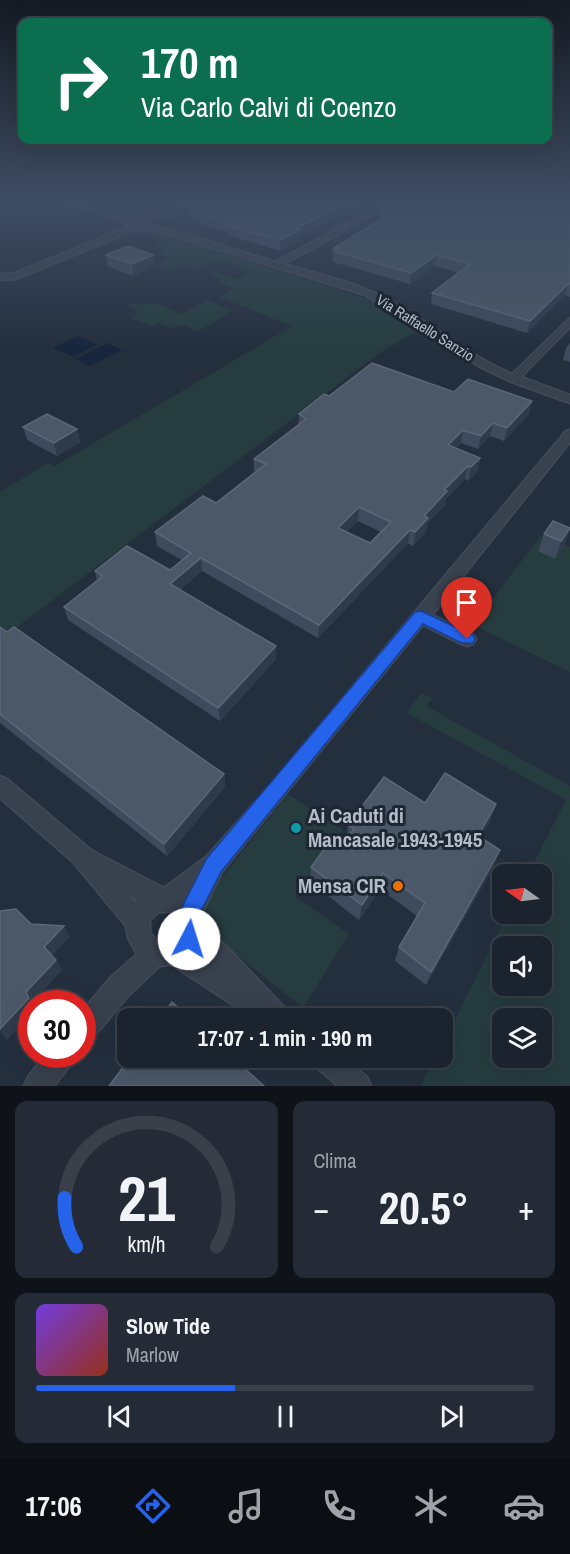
<!DOCTYPE html>
<html lang="it">
<head>
<meta charset="utf-8">
<style>
	:root { --surface:#1b232e; --page:#242b36; --text:#f1f3f6; --muted:#a0a4aa; --line:#39404a; --accent:#2563eb }
	body { margin:0; font-family:"Archivo Narrow",sans-serif; background:var(--page); color:var(--text); height:100vh; display:flex; flex-direction:column; font-size:22px; white-space:nowrap }
	* { box-sizing:border-box; margin:0 }
	p { font-size:20px; color:var(--muted) }
	.icon { flex:none; width:33px; height:33px; fill:none; stroke:currentColor; stroke-width:2; stroke-linecap:round; stroke-linejoin:round }
	.map { position:relative; height:1086px; overflow:hidden }
	.drawer { display:flex; flex-direction:column; gap:15px; padding:15px; background:#0f1319; flex:1 }
	.drawer>* { flex:none }
	.banner { position:absolute; left:18px; top:18px; width:534px; height:126px; border-radius:12px; box-shadow:0 6px 24px #0002,0 0 0 2px var(--line); background:#0b6e4f; color:#fff; overflow:hidden }
	.needle { width:39px; rotate:284deg }
	.controls { position:absolute; left:492px; top:864px; display:grid; gap:12px }
	.controls a { display:grid; place-items:center; width:60px; height:60px; border-radius:12px; background:var(--surface); box-shadow:0 6px 24px #0002,0 0 0 2px var(--line); font-size:30px }
	.speed { position:absolute; left:18px; top:990px; display:flex; gap:12px; font-size:30px; font-weight:700; text-align:center }
	.speed>* { display:grid; place-content:center; width:78px; height:78px; border-radius:50%; background:var(--surface); box-shadow:0 6px 24px #0002,0 0 0 2px var(--line); line-height:1 }
	.speed .limit { border:9px solid #d22; background:#fff; color:#111 }
	.pin { position:absolute; display:grid; place-items:center; width:51px; height:51px; color:#fff; margin:-62px -26px; border-radius:50% 50% 50% 0; rotate:-45deg; box-shadow:0 0 6px #0007 }
	.pin .icon { rotate:45deg }
	.me { position:absolute; width:66px; margin:-33px; rotate:5deg; stroke-linejoin:round; filter:drop-shadow(0 0 4px #0008) }
	.turn { display:flex; align-items:center; gap:21px; height:126px; padding:0 24px; font-size:27px }
	.turn .icon { width:78px; height:78px; stroke-width:2.5 }
	.turn b { display:block; font-size:42px; line-height:51px }
	.big { font-size:45px; font-weight:800; line-height:1.1 }
	.drawer .card { flex:1; display:flex; flex-direction:column; justify-content:center; gap:9px; min-width:0; padding:0 21px; border-radius:12px; background:var(--page) }
	.drawer .dial { align-items:center; gap:0 }
	.dial svg { height:156px; overflow:visible; fill:none; stroke:var(--line); stroke-width:7; stroke-linecap:round; text-anchor:middle }
	.dial text { fill:var(--text); stroke:none }
	.song { display:flex; align-items:center; gap:18px }
	.cover { width:72px; height:72px; border-radius:9px; background:linear-gradient(135deg,hsl(260 70% 55%),hsl(10 70% 35%)) }
	.played { height:6px; border-radius:3px; background:linear-gradient(90deg,var(--accent) 40%,var(--line) 40%) }
	.keys { display:flex; justify-content:space-around; direction:ltr }
	.heat { display:flex; justify-content:space-between; align-items:center; font-size:33px; direction:ltr }
	.drawer .tiles { flex:1; display:grid; gap:15px; grid-template-columns:1fr 1fr }
	.card:last-child { grid-column:span 2 }
	.trip { position:absolute; left:117px; top:1008px; width:336px; height:60px; border-radius:12px; background:var(--surface); box-shadow:0 6px 24px #0002,0 0 0 2px var(--line); font-weight:800; line-height:60px; text-align:center }
	.menu { display:flex; height:96px; justify-content:space-around; align-items:center; background:#0b0e12; color:var(--muted) }
	.menu .icon { width:42px; height:42px }
	.menu .selected { color:var(--accent) }
	.menu b { font-size:27px; color:var(--text) }
	.map>svg:first-child { display:block }
	.green { fill:#263c3f; fill-rule:evenodd }
	.water { fill:#17263c }
	.lines { fill:none; stroke-linecap:round; stroke-linejoin:round }
	.minor-casing { stroke:#414a57; stroke-width:3 }
	.minor { fill:#38414e; fill-rule:evenodd }
	.wall { fill:#3f4b5c; fill-rule:evenodd }
	.shaded-wall { fill:#2f3b4b }
	.building { fill:#4b5868; stroke:#5c6777; stroke-width:1.5; fill-rule:evenodd }
	.route { fill:#2563eb; stroke:#184099; stroke-width:1.5 }
	.culture-dot { fill:#0f9aa8; stroke:#1d2633; stroke-width:2 }
	.food-dot { fill:#e8710a; stroke:#1d2633; stroke-width:2 }
	.labels { text-anchor:middle; stroke-width:6; stroke-linejoin:round; paint-order:stroke }
	.far-street-label { font-size:15px; fill:#b4bcc9; stroke:#1d2633 }
	.near-poi-label { font-size:21px; font-weight:bold; fill:#b4bcc9; stroke:#1d2633; text-anchor:start }
</style>
</head>
<body>
<div class="map">
<svg width="570" height="1086" viewBox="0 0 570 1086">
	<rect width="100%" height="100%" fill="#242f3e"/>
	<g class="green">
		<path d="M143 228 368 299 417 331 381 352 0 640V492L48 463 55 466 292 326 219 297 233 288 217 282 221 279 209 275 216 272 237 279 251 271 218 260 198 269 184 264 168 271 154 265 170 258 158 253 164 249 154 245 164 240 135 231Z"/>
		<path d="M207 300 233 311 197 332 186 325 169 328 158 323 152 326 130 318 139 312 127 306 136 302 144 305 152 302 182 314Z"/>
		<path d="M541 535 570 547V672L473 625Z"/>
		<path d="M421 693 433 698 426 706 570 786V1086H420L435 1058H442L443 1043 508 914H542V874H528L566 800 407 713ZM542 946V986H502V946ZM542 1018V1058H502V1018Z"/>
		<path d="M288 794 343 830 296 897 349 934 303 1008 211 934C205 919 204 909 209 894Z"/>
	</g>
	<g class="water">
		<path d="M77 336 98 344 74 357 53 348Z"/>
		<path d="M107 343 122 350 90 366 75 359Z"/>
	</g>
	<g class="lines">
		<g class="minor-casing">
			<g id="minor">
				<path d="M55 199H66L127 220 174 209 199 199H209L169 217 163 216 129 225Z"/>
				<path d="M393 199H402L284 264C317 274 354 281 385 298 429 321 466 354 512 374L570 318V327L521 377 570 395V403L509 381 482 368 365 295 171 235 140 228 16 279 0 280V274H12L138 223 176 231 275 262Z"/>
				<path d="M570 430V442L432 615 473 634 476 639 473 644 467 646 461 644 423 625 222 872 201 915 204 925 230 950 286 1009 289 1018H253L172 965 160 966 129 995 91 1040 82 1043V1011L111 977 137 954 128 938 126 926 73 862 0 798V776L7 779 91 850 164 888 206 857 272 783 566 431ZM129 895 138 900 135 902ZM159 912H171L180 920V933L171 942H159L150 933V920ZM196 950 208 961 195 953Z"/>
				<path d="M46 1054H76L72 1063 54 1086H24L28 1077Z"/>
				<path d="M312 1058H344L367 1077 371 1086H338L316 1067Z"/>
			</g>
		</g>
		<use href="#minor" class="minor"/>
	</g>
	<g class="wall">
		<path d="M570 199V297L565 295 527 333 431 304 432 293 459 273 435 266 410 284 333 262V251H334V248L378 221 379 214 399 206Z"/>
		<path d="M189 207 301 236V240L280 251 228 235V233L193 222 192 218 190 217Z"/>
		<path d="M106 255H153L154 266 133 276 107 266Z"/>
		<path d="M570 343V362L563 360 566 348Z"/>
		<path d="M454 392 532 401 529 414 504 441 490 436 478 449 461 443 456 448 480 458 478 471 468 481 465 479 446 499 445 505 427 524 426 532 413 546 408 543 318 638 202 571 180 590 276 646V659L220 721 68 620 64 607 97 581 95 571 170 570 182 560 157 546 155 532 216 503 256 472H254V459L298 425 299 414 329 396ZM358 521 381 532 370 543 346 532Z"/>
		<path d="M23 427 77 429 80 442 57 456 27 440Z"/>
		<path d="M570 529 564 546 555 559 538 551 544 534Z"/>
		<path d="M0 627 224 774 225 787 167 856 0 723Z"/>
		<path d="M425 803 496 804 490 821 480 838 494 866 426 985 395 961 399 947 417 916 380 889 359 920 310 882 311 867 340 846 347 838 348 825Z"/>
	</g>
	<g class="shaded-wall">
		<path d="M357 199H377L301 236V240L280 251V240L296 228Z"/>
		<path d="M153 255 154 266 133 276 132 264Z"/>
		<path d="M437 255 435 266 410 284 411 273Z"/>
		<path d="M568 284 565 295 527 333 530 321Z"/>
		<path d="M532 401 529 414 504 441 507 428Z"/>
		<path d="M493 423 490 436 478 449 481 436Z"/>
		<path d="M77 429 80 442 57 456 54 443Z"/>
		<path d="M463 430 461 443 446 458 448 445Z"/>
		<path d="M480 458 478 471 468 481 471 467Z"/>
		<path d="M468 466 465 479 446 499 445 505 427 524 426 532 413 546 415 532 424 516 444 490Z"/>
		<path d="M359 507 358 521 337 541 338 528Z"/>
		<path d="M570 529 564 546 555 559 561 541Z"/>
		<path d="M410 530 408 543 318 638 319 625Z"/>
		<path d="M201 558 202 571 172 597 170 584Z"/>
		<path d="M276 646V659L220 721 218 708Z"/>
		<path d="M224 774 225 787 167 856 164 844Z"/>
		<path d="M496 804 490 821 472 852 478 836Z"/>
		<path d="M500 850 494 866 426 985 431 972Z"/>
		<path d="M383 873 380 889 359 920 362 905Z"/>
		<path d="M64 926 70 937 50 958 44 947Z"/>
		<path d="M56 960 62 970 33 1002 34 1004H32V1012L7 1040 0 1032V1029L26 992Z"/>
	</g>
	<g class="building">
		<path d="M210 199H357L296 228 301 229 280 240 227 225 230 223 192 212 198 209 189 207Z"/>
		<path d="M411 199H570V284H568L530 321 432 293 470 264 437 255 411 273 333 251 338 248H334L387 216 379 214 395 204 399 206Z"/>
		<path d="M128 246 153 255 132 264 106 255Z"/>
		<path d="M372 363 454 392 468 379 532 401 507 428 493 423 481 436 463 430 448 445 480 458 471 467 468 466 444 490 447 491 424 516 428 518 415 532 410 530 319 625 201 558 170 584 276 646 218 708 64 607 103 576 95 571 127 546 170 570 191 553 155 532 203 496 216 503 266 464 254 459 306 419 299 414 324 394 329 396ZM359 507 391 522 370 543 338 528Z"/>
		<path d="M47 414 77 429 54 443 23 427Z"/>
		<path d="M553 521 570 528 561 541 544 534Z"/>
		<path d="M0 627 7 632 14 627 224 774 164 844 0 714Z"/>
		<path d="M445 773 496 804 478 836 500 850 431 972 399 947 425 903 383 873 362 905 311 867 331 840 340 846 354 829 348 825 384 777 425 803Z"/>
		<path d="M16 909 31 924 64 926 44 947 56 960 26 992 29 998 0 1029V911Z"/>
		<path d="M172 1002 190 1018H160Z"/>
		<path d="M130 1058H233L264 1086H109Z"/>
	</g>
	<linearGradient id="sky" x2="0" y2="1"><stop stop-color="#141a22"/><stop offset="0.57" stop-color="#3f4d63"/><stop offset="1" stop-color="#3f4d63" stop-opacity="0"/></linearGradient>
	<rect width="570" height="351" fill="url(#sky)"/>
	<path class="route" d="M421 611 473 635 475 639 473 643H462L423 624 221 872 200 913 202 920 196 946 189 949 181 946C176 935 183 924 179 913L207 858 415 612Z"/>
	<circle class="culture-dot" cx="296" cy="828" r="6"/>
	<circle class="food-dot" cx="398" cy="886" r="6"/>
	<g class="labels">
		<g class="far-street-label">
			<text transform="translate(425 328) rotate(32)" y="5">Via Raffaello Sanzio</text>
		</g>
		<g class="near-poi-label">
			<text x="308" y="823">Ai Caduti di<tspan x="308" dy="24">Mancasale 1943-1945</tspan></text>
			<text x="386" y="893" text-anchor="end">Mensa CIR</text>
		</g>
	</g>
</svg>
<div class="controls">
<a><svg class="needle" viewBox="-14 -14 28 28"><path d="M0-13l5 13h-10z" fill="#e53935"/><path d="M0 13l5-13h-10z" fill="#a0a4aa"/></svg></a>
<a><svg class="icon" aria-label="sound" viewBox="0 0 24 24"><path d="M4 9h4l5-4v14l-5-4H4zM17 9q2 3 0 6"/></svg></a>
<a><svg class="icon" aria-label="layers" viewBox="0 0 24 24"><path d="M12 4l9 5-9 5-9-5zM3 14l9 5 9-5"/></svg></a>
</div>
<div class="speed"><div class="limit">30</div></div>
<div class="pin" style="left:467px;top:639px;background:#d93025"><svg class="icon" aria-label="arrive" viewBox="0 0 24 24"><path d="M6 21V4h12l-3 4 3 4H6"/></svg></div>
<svg class="me" style="left:189px;top:939px" viewBox="-20 -20 40 40"><circle r="19" fill="#fff"/><path d="M0-13L10 11 0 6-10 11z" fill="#2563eb"/></svg>
<div class="trip">17:07 · 1 min · 190 m</div>
<div class="banner">
<div class="turn"><svg class="icon" aria-label="right" viewBox="0 0 24 24"><path d="M7 20v-9h11M14 6l5 5-5 5"/></svg><div><b>170 m</b>Via Carlo Calvi di Coenzo</div></div>
</div>
</div>
<section class="drawer">
<div class="tiles">
<div class="card dial"><svg viewBox="0 0 100 80">
<path d="M14 69A42 42 0 1 1 86 69"/>
<path d="M14 69A42 42 0 0 1 8 44" stroke="#2563eb"/>
<text x="50" y="56" font-size="32" font-weight="700">21</text>
<text x="50" y="72" font-size="11">km/h</text>
</svg></div>
<div class="card"><p>Clima</p>
<div class="heat"><a>−</a><b class="big">20.5°</b><a>+</a></div>
</div>
<div class="card">
<div class="song"><i class="cover"></i><div><b>Slow Tide</b><p>Marlow</p></div></div>
<div class="played"></div>
<div class="keys"><svg class="icon" aria-label="previous" viewBox="0 0 24 24"><path d="M18 5L8 12l10 7zM5 5v14"/></svg><svg class="icon" aria-label="pause" viewBox="0 0 24 24"><path d="M8 5v14M16 5v14"/></svg><svg class="icon" aria-label="next" viewBox="0 0 24 24"><path d="M6 5l10 7-10 7zM19 5v14"/></svg></div>
</div>
</div>
</section>
<nav class="menu">
<b>17:06</b>
<svg class="icon selected" aria-label="directions" viewBox="0 0 24 24"><path d="M12 3l9 9-9 9-9-9zM9 14v-3h6M13 9l2 2-2 2"/></svg>
<svg class="icon" aria-label="music" viewBox="0 0 24 24"><path d="M9 18V5l10-2v13"/><circle cx="6" cy="18" r="3"/><circle cx="16" cy="16" r="3"/></svg>
<svg class="icon" aria-label="phone" viewBox="0 0 24 24"><path d="M5 4h4l2 5-3 2q2 4 5 5l2-3 5 2v4C11 20 4 13 5 4z"/></svg>
<svg class="icon" aria-label="climate" viewBox="0 0 24 24"><path d="M12 3v18M4 7l16 10M4 17L20 7"/></svg>
<svg class="icon" aria-label="car" viewBox="0 0 24 24"><path d="M5 17H2v-5l4-1 3-4h7l3 4 3 1v5h-3M9 17h6M6 11h13"/><circle cx="7" cy="17" r="2"/><circle cx="17" cy="17" r="2"/></svg>
</nav>
</body>
</html>
